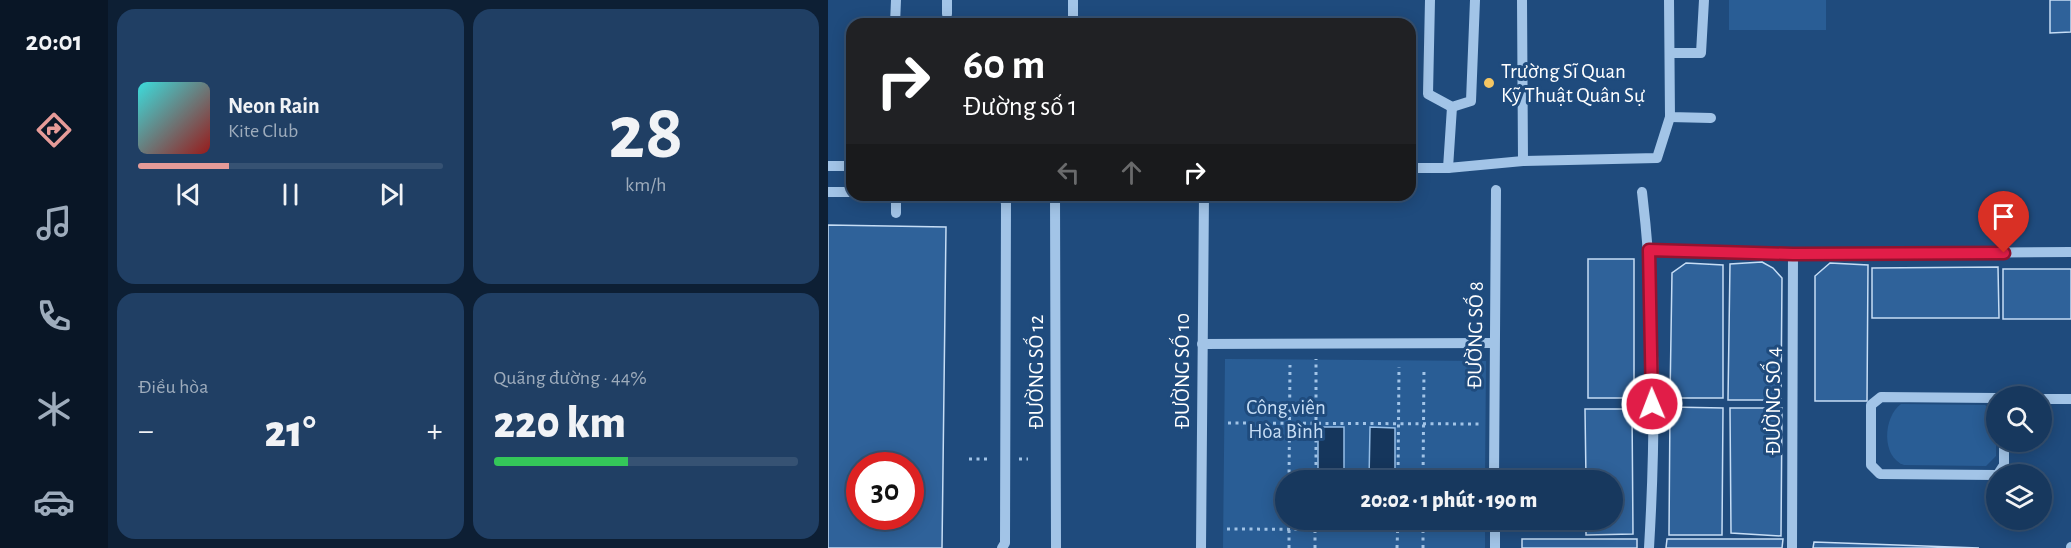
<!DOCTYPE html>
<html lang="vi">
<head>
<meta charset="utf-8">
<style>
	:root { --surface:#17385e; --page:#203f64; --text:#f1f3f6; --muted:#9eacbc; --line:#365273; --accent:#e69b98 }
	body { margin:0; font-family:"Alegreya Sans",sans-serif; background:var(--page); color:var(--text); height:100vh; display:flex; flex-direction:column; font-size:22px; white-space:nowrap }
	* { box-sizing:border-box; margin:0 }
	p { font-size:20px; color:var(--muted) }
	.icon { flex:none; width:33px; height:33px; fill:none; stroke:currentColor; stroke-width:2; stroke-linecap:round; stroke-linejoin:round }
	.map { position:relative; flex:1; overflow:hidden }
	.details { display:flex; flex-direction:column; gap:9px; padding:9px; background:#0d1f34; width:720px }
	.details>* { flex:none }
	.banner { position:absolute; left:18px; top:18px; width:570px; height:183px; border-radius:18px; box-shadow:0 3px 15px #0003,0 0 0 2px var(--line); background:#202124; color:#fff; overflow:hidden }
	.buttons { position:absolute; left:1158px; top:386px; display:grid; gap:12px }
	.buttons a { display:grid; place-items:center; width:66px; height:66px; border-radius:50%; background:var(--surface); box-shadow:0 3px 15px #0003,0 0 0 2px var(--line); font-size:30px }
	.speed { position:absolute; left:18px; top:452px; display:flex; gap:12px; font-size:30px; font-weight:700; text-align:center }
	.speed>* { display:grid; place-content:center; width:78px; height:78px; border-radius:50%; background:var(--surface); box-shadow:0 3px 15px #0003,0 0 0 2px var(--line); line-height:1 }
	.speed .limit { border:9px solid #d22; background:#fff; color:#111 }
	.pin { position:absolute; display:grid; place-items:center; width:51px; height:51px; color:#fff; margin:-62px -26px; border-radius:50% 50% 50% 0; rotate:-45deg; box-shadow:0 0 6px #0007 }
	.pin .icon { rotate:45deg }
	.me { position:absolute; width:66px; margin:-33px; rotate:359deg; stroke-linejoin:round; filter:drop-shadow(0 0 4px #0008) }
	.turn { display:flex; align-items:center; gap:21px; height:126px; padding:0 18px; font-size:27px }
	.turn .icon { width:78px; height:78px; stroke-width:2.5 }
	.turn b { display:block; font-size:42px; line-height:51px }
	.lanes { display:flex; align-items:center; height:57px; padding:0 18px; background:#0003; justify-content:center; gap:30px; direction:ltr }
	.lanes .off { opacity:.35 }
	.big { font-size:45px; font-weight:800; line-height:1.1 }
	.details .card { flex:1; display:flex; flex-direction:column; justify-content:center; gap:9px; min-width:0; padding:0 21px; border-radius:18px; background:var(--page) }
	.details .dial { align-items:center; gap:0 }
	.dial b { font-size:78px; line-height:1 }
	.song { display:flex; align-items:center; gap:18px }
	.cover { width:72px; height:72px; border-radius:9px; background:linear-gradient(135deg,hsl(180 70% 55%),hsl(0 70% 35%)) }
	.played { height:6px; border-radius:3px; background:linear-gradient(90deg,var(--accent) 30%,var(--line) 30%) }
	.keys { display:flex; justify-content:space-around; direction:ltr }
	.heat { display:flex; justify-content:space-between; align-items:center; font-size:33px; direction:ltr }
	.charge { height:9px; border-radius:4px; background:linear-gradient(90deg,#34c759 44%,var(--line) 0) }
	.details .tiles { flex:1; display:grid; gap:9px; grid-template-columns:repeat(2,1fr) }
	.trip { position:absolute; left:447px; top:470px; width:348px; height:60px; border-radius:30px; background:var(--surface); box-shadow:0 3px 15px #0003,0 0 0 2px var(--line); font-weight:800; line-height:60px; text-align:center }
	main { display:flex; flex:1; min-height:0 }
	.menu { display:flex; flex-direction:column; width:108px; justify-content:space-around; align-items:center; background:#091626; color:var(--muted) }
	.menu .icon { width:42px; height:42px }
	.menu .active { color:var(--accent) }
	.menu b { font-size:27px; color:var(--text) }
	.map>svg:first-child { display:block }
	.green { fill:#295d95 }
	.water { fill:#15365c; stroke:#96bfe8; stroke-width:1.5 }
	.building { fill:#2f629a; stroke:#c6ddf5; stroke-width:1.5; fill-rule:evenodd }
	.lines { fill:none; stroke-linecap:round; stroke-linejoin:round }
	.path { stroke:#a2c4e7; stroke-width:3; stroke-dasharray:3 4.5; stroke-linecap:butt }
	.minor { stroke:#a2c4e7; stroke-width:10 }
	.route-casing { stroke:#92132f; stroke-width:15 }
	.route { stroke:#e11d48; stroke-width:10 }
	.poi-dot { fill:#f5c663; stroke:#1f4b7d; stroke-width:2 }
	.labels { text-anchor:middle; stroke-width:6; stroke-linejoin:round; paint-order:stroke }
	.poi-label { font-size:21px; fill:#fff; stroke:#1f4b7d; text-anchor:start }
	.street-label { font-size:21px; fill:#fff; stroke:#1f4b7d }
	.park-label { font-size:21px; fill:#c6ddf5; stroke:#1f4b7d }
</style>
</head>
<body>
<main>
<nav class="menu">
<b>20:01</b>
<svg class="icon active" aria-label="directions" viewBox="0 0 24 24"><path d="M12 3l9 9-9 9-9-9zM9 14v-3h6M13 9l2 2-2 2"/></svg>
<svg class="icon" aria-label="music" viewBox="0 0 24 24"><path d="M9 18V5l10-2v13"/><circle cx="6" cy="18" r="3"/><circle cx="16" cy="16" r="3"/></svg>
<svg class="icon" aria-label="phone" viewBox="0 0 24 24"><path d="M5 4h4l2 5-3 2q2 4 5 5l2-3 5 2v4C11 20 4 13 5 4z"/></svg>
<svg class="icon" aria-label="climate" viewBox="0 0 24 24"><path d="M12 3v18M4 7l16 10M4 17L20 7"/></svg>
<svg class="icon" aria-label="car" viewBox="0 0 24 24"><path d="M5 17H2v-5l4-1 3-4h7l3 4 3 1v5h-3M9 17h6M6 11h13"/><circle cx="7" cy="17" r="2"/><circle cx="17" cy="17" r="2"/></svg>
</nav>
<section class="details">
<div class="tiles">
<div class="card">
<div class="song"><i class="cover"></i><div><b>Neon Rain</b><p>Kite Club</p></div></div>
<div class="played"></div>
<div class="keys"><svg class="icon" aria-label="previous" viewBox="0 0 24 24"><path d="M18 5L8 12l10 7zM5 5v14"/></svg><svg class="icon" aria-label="pause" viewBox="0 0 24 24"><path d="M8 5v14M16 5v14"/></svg><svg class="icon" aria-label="next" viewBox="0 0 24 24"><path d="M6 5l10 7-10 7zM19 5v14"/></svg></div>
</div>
<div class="card dial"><b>28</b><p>km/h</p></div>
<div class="card"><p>Điều hòa</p>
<div class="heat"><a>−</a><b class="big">21°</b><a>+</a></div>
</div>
<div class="card"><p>Quãng đường · 44%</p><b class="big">220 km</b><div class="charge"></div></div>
</div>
</section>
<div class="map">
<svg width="1243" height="548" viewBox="0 0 1243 548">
	<rect width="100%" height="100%" fill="#1f4b7d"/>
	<g class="green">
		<rect x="901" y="0" width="97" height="30"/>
		<path d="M397 359 658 361 657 480H458V519H657V548H395Z"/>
		<path d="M1073 404 1157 405 1168 413V456L1158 466 1076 465C1053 457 1055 417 1073 404Z"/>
	</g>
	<g class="water">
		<rect x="490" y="427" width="26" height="53"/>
		<path d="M542 427 567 428V480H541Z"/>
		<rect x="490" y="519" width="26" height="6"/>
		<path d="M541 519H567L566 526H541Z"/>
	</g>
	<g class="building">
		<path d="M1222 0H1243V32L1222 33Z"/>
		<path d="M0 225 118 227 114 548H0ZM32 465H82V516H32Z"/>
		<rect x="760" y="259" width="46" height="139"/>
		<path d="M934 262 945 268 954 278 953 400H900L902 264Z"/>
		<path d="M858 263 895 265V398H842L844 273Z"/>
		<path d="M1002 263 1040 265 1039 401H987V276Z"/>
		<path d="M1170 267 1171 318H1044V268Z"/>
		<rect x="1175" y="269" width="68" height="50"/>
		<path d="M842 407 895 408 894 535H841Z"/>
		<path d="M902 408H954L953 536 903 533Z"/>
		<path d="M757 409H804L805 534 758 535V519H784V480H758Z"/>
		<rect x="694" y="539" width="115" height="9"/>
		<path d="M839 539H955L954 548H838Z"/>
		<path d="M986 542 1151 548H985Z"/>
	</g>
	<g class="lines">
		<g class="path">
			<path d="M400 423 653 424"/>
			<path d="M141 459H163"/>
			<path d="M191 459H200"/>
			<path d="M461 480 462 365"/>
			<path d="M488 480V359"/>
			<path d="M570 480 571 367"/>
			<path d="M595 480 596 368"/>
			<path d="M399 529 652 530"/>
			<path d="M461 548V519"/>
			<path d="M487 548V519"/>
			<path d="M569 548 570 519"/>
			<path d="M595 548V519"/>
		</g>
		<g class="minor">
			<path d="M119 0V14"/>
			<path d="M602 0 600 94 624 107 643 101 647 0"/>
			<path d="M694 0 695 161"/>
			<path d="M841 0 842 117 883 118"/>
			<path d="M67 24 68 0"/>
			<path d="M245 24V0"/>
			<path d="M842 53H873L876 0"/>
			<path d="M0 166H24"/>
			<path d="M582 168H620L695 161 829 158 842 117"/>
			<path d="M620 168 624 107"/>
			<path d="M0 192H24"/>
			<path d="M814 192C828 309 828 430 821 548"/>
			<path d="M227 195 228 548"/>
			<path d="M68 213V195"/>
			<path d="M821 251 965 254 1243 252"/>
			<path d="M374 344 666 343"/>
			<path d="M1168 398 1053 397 1043 405V465L1052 474 1168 475"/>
			<path d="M1214 399H1243"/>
			<path d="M1170 474 1176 465V441"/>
			<path d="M666 480 668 190"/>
			<path d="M174 548 177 543 178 203 175 195"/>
			<path d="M373 548 376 195"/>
			<path d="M667 548V519"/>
			<path d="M964 548 965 254"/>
			<path d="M1243 548V547"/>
		</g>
	</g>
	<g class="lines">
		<g class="route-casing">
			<path id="route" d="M824 404 821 250 965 254 1176 253"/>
		</g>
		<use href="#route" class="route"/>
	</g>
	<circle class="poi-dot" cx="661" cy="83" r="6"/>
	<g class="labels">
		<g class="poi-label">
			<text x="673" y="78">Trường Sĩ Quan<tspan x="673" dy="24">Kỹ Thuật Quân Sự</tspan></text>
		</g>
		<g class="street-label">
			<text transform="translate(647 335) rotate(-89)" y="7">ĐƯỜNG SỐ 8</text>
			<text transform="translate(354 371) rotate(-90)" y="7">ĐƯỜNG SỐ 10</text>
			<text transform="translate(208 372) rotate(-90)" y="7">ĐƯỜNG SỐ 12</text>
			<text transform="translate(945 401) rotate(-90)" y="7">ĐƯỜNG SỐ 4</text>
		</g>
		<g class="park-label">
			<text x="458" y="414">Công viên<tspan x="458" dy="24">Hòa Bình</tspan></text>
		</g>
	</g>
</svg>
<div class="buttons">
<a><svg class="icon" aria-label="search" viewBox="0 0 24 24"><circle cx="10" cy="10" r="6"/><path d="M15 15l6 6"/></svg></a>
<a><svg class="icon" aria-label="layers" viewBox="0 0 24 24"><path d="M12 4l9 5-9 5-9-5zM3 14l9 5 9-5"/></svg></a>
</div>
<div class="speed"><div class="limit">30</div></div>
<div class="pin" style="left:1176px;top:253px;background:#d93025"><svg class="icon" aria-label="arrive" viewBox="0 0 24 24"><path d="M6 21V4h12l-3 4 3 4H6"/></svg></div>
<svg class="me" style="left:824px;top:404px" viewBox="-20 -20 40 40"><circle r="17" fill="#e11d48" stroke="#fff" stroke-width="3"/><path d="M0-11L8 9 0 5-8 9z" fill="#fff"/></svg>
<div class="trip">20:02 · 1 phút · 190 m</div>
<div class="banner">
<div class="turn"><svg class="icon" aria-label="right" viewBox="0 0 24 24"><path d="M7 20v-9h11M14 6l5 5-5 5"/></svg><div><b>60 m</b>Đường số 1</div></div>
<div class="lanes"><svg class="icon off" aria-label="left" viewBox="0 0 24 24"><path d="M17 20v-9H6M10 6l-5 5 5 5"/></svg><svg class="icon off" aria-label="ahead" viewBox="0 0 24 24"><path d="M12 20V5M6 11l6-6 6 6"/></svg><svg class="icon" aria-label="right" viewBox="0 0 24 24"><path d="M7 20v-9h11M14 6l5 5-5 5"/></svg></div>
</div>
</div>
</main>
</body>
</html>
